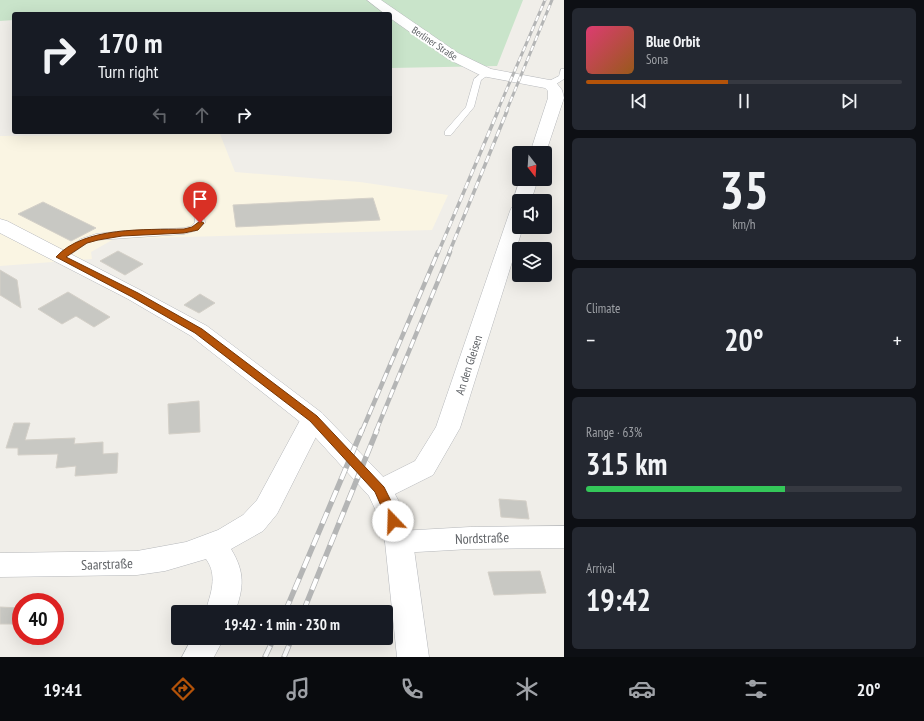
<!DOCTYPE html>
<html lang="en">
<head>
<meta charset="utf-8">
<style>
	:root { --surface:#171b24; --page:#242831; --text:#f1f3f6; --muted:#9ea1a6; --line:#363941; --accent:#b45309 }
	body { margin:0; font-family:"PT Sans Narrow",sans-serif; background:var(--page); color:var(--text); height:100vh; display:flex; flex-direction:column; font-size:15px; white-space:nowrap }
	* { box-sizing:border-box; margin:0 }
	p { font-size:13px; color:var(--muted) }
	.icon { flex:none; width:22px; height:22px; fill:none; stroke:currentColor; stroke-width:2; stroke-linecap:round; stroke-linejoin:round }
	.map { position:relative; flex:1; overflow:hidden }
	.details { display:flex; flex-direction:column; gap:8px; padding:8px; background:#0d0f14; width:360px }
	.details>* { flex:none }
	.banner { position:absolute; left:12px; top:12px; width:380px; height:122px; border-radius:4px; box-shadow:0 4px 16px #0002; background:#171b24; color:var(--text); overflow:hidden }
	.needle { width:26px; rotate:163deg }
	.tools { position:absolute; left:512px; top:146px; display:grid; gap:8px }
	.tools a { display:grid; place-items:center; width:40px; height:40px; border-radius:4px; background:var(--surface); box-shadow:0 4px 16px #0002; font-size:20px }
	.speed { position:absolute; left:12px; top:593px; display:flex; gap:8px; font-size:20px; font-weight:700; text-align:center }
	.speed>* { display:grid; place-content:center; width:52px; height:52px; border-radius:50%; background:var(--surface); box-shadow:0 4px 16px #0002; line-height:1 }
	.speed .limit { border:6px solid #d22; background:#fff; color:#111 }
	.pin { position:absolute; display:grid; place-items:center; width:34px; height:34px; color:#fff; margin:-41px -17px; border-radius:50% 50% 50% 0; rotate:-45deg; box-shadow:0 0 4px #0007 }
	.pin .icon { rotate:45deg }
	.me { position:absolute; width:44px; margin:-22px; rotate:339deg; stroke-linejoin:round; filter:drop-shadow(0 0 3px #0008) }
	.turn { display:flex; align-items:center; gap:14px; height:84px; padding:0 20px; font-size:18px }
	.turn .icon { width:52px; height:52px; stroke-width:2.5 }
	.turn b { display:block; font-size:28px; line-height:34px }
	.lanes { display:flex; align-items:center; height:38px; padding:0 20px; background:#0003; justify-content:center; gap:20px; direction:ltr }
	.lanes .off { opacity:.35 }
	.big { font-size:30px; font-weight:800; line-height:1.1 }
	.details .tile { flex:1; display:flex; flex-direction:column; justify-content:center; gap:6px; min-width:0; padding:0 14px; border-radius:6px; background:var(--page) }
	.details .dial { align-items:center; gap:0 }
	.dial b { font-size:52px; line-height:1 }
	.song { display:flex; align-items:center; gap:12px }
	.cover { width:48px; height:48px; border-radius:6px; background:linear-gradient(135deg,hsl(340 70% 55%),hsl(30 70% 35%)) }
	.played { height:4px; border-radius:2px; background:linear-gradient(90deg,var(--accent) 45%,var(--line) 45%) }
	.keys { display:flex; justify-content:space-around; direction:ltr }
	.heat { display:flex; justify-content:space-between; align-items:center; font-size:22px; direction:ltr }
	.charge { height:6px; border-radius:3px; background:linear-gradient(90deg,#34c759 63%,var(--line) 0) }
	.trip { position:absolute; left:171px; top:605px; width:222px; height:40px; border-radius:4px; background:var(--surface); box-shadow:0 4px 16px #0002; font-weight:800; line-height:40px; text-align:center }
	.tabs { display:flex; height:64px; justify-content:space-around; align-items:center; background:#090b0e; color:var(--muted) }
	.tabs .icon { width:28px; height:28px }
	.tabs .active { color:var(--accent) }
	.tabs b { font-size:18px; color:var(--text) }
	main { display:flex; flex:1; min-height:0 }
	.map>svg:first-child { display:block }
	.commercial { fill:#faf5e3 }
	.green { fill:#c9e4ca }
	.building { fill:#c8c8c3; stroke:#d4d0c8 }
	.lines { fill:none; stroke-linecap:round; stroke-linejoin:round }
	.lane-casing { stroke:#b6b8bb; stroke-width:1 }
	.street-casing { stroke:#b6b8bb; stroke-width:1 }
	.secondary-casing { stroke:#b5b7bb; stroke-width:1 }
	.lane { fill:#fff; fill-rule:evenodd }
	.street { fill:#fff; fill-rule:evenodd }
	.secondary { fill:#fff; fill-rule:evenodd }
	.rail-far3-casing { stroke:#b4b5b5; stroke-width:3 }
	.rail-far2-casing { stroke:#b4b5b5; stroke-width:3.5 }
	.rail-far1-casing { stroke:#b4b5b5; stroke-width:4.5 }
	.rail-casing { stroke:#b4b5b5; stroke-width:5.5 }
	.rail-far3 { stroke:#fff; stroke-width:2; stroke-dasharray:5.5; stroke-linecap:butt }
	.rail-far2 { stroke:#fff; stroke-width:2.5; stroke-dasharray:7; stroke-linecap:butt }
	.rail-far1 { stroke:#fff; stroke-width:3; stroke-dasharray:9; stroke-linecap:butt }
	.rail { stroke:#fff; stroke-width:4; stroke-dasharray:12; stroke-linecap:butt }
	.route { fill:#b45309; stroke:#753606 }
	.labels { text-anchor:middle; stroke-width:4; stroke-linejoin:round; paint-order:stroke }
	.far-street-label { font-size:10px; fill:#606367; stroke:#fff }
	.street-label { font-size:12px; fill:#606367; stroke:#fff }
	.near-street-label { font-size:14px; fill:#606367; stroke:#fff }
</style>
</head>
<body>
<main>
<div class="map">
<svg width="564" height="657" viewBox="0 0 564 657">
	<rect width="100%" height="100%" fill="#f0eee9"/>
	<path class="commercial" d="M220 134 235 172 360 182 448 195 432 230 114 239 91 252 92 259 0 266V136Z"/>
	<path class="green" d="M0 0H523L497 66 390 68V14H14V20L0 21Z"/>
	<g class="building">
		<path d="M373 198 380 220 236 227 233 205Z"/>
		<path d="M43 202 96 228 71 241 18 214Z"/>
		<path d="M118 251 143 264 125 275 100 261Z"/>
		<path d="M0 270 17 280 21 308 0 295Z"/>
		<path d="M68 292 110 317 94 327 76 316 62 324 38 309Z"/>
		<path d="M200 294 215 303 199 313 184 305Z"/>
		<path d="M199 401 200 432 169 434 168 404Z"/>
		<path d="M14 423H30L25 440 75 438 74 444 103 442V454L118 453 117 473 75 476 76 466 56 468 58 454 18 455V448H6Z"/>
		<path d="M499 499 526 501 529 519 501 517Z"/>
		<path d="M540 571 546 593 494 595 488 572Z"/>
		<path d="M0 607 21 608 18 624H0Z"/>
	</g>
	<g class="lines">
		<g class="lane-casing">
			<g id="lane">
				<path d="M561 69H564V79L553 86H547V82L559 76Z"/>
				<path d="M484 71H490L491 73 481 80 474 107 451 135H445V131L466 107 474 79Z"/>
				<path d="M197 196 202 199 205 223 198 230 184 234 97 240 87 243 64 259H56L55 257 81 239 96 234 122 231 184 228 192 226 195 222 192 199Z"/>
			</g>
		</g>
		<g class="street-casing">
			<g id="street">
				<path d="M367 0H381L458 53 491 69 555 81 562 90 564 98 545 155V153H530L548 98V91L545 88 482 76 448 59 390 18V14H385Z"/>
				<path d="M520 179H538L531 201H519V227H523L460 428 433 475 389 497 380 500 371 497 367 490 371 483 415 461 436 427 510 211 512 207 518 206 516 205 513 201Z"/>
				<path d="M313 410 322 413 325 419 277 514 263 531 231 549C245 572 244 587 235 612H205C211 594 218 575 206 559L165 571 137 575 0 577V553L137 551 186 542 218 530 243 515 257 500 304 413Z"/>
				<path d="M564 526V548L470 549 399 553 389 550 385 542 389 534 399 531 470 527Z"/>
				<path d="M192 638H224L214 657H182Z"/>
			</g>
		</g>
		<g class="secondary-casing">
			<path id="secondary" d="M0 219 7 221 142 291 207 326 322 413 389 483 404 511 413 542 429 657H397L385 542 376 511 369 496 304 425 191 336 128 299 0 233Z"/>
		</g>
		<use href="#lane" class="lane"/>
		<use href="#street" class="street"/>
		<use href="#secondary" class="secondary"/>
		<g class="rail-far3-casing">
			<g id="rail-far3">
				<path d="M497 112 545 0"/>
				<path d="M506 112 552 0"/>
			</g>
		</g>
		<g class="rail-far2-casing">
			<g id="rail-far2">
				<path d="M438 253 498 111"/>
				<path d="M449 253 507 111"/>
			</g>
		</g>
		<g class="rail-far1-casing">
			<g id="rail-far1">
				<path d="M362 431 438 252"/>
				<path d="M376 431 450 252"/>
			</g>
		</g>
		<g class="rail-casing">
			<g id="rail">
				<path d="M285 612 362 430"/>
				<path d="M303 612 377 430"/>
				<path d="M265 657 274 638"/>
				<path d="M284 657 292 638"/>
			</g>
		</g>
		<use href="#rail-far3" class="rail-far3"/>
		<use href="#rail-far2" class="rail-far2"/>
		<use href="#rail-far1" class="rail-far1"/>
		<use href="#rail" class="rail"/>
	</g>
	<path class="route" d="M200 221 204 223 198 230 184 233 122 236 98 240 87 243 66 257 138 293 202 329 317 416 384 487 396 511 399 521 397 524 393 526 389 524 375 492 310 421 195 333 132 297 56 257C84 226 146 230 184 229L192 227Z"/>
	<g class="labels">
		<g class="far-street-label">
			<text transform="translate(435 43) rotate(34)" y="4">Berliner Straße</text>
		</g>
		<g class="street-label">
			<text transform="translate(469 365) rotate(-72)" y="4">An den Gleisen</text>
		</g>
		<g class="near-street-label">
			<text transform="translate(482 538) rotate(-2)" y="5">Nordstraße</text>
			<text transform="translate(107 564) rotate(-2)" y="5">Saarstraße</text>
		</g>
	</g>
</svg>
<div class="tools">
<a><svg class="needle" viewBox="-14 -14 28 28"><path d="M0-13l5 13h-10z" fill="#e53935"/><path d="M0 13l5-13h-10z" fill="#9ea1a6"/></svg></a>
<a><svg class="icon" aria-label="sound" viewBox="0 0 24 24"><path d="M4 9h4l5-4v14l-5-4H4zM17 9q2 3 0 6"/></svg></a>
<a><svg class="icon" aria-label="layers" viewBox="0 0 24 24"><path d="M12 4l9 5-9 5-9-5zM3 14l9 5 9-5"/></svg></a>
</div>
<div class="speed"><div class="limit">40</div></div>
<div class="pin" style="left:200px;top:223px;background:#d93025"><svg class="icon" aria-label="arrive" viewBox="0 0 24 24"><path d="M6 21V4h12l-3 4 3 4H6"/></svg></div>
<svg class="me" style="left:393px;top:521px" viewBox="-20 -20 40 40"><circle r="19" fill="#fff"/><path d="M0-13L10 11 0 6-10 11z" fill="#b45309"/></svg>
<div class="trip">19:42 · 1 min · 230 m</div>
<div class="banner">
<div class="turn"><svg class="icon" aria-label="right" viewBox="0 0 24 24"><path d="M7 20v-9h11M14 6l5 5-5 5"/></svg><div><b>170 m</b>Turn right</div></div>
<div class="lanes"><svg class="icon off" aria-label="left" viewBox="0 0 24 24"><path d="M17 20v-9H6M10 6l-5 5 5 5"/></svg><svg class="icon off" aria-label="ahead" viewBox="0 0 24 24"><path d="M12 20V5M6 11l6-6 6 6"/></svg><svg class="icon" aria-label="right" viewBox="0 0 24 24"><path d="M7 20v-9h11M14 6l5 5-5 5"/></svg></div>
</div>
</div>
<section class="details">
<div class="tile">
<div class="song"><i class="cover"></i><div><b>Blue Orbit</b><p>Sona</p></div></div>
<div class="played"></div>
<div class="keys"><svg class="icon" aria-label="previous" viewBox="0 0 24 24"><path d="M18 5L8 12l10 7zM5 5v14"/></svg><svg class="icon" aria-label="pause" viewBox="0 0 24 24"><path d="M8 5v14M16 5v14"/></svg><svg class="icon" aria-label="next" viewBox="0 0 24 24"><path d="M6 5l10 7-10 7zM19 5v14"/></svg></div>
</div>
<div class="tile dial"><b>35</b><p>km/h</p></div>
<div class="tile"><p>Climate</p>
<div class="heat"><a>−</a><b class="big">20°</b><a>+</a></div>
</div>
<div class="tile"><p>Range · 63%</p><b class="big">315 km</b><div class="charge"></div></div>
<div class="tile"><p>Arrival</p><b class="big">19:42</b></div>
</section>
</main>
<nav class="tabs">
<b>19:41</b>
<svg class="icon active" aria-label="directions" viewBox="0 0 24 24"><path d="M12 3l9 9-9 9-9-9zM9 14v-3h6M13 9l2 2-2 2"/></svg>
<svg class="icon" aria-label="music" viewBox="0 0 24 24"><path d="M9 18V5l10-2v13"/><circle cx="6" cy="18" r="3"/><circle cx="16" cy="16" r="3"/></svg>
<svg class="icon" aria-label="phone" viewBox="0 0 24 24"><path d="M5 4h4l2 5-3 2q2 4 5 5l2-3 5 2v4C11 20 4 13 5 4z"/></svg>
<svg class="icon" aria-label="climate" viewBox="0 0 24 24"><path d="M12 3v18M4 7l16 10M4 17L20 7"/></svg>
<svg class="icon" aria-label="car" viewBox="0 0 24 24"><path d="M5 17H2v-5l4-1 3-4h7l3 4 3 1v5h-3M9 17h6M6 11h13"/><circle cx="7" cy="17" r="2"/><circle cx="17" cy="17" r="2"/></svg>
<svg class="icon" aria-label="filters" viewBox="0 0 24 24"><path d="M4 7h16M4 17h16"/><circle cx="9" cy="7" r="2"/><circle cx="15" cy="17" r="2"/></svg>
<b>20°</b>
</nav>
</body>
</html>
